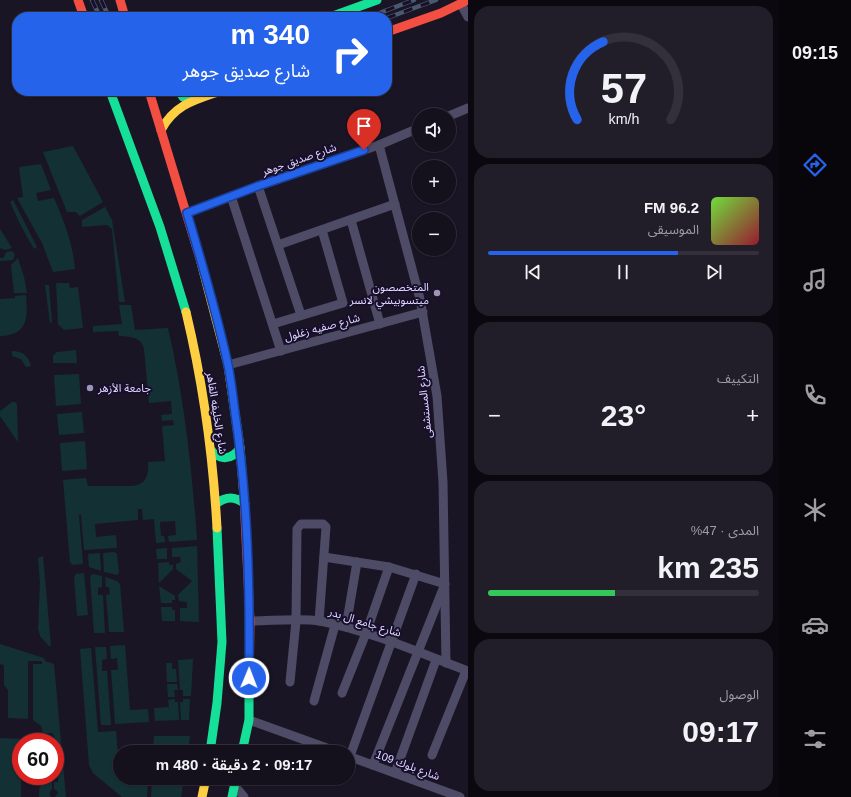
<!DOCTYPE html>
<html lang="ar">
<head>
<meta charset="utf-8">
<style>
	:root { --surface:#14101c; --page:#211e29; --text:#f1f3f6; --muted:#9d9da3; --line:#33303b; --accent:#2563eb }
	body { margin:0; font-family:Arial,"Noto Sans Arabic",sans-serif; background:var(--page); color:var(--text); direction:rtl; height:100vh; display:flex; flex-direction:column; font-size:15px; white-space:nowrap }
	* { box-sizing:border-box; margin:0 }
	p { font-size:13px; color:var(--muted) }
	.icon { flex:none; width:22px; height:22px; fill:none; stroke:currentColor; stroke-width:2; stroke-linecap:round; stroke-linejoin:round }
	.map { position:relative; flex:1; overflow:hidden; direction:ltr }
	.details { display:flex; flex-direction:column; gap:6px; padding:6px; background:#0b090f; width:311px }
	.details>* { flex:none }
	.guide { position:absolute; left:12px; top:12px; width:380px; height:84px; border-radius:16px; box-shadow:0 1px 3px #0004,0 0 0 1px var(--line); direction:rtl; background:#2563eb; color:#fff; overflow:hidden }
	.buttons { position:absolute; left:412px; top:108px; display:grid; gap:8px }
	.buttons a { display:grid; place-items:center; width:44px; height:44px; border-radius:50%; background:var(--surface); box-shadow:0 1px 3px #0004,0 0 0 1px var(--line); font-size:20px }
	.speed { position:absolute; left:12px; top:733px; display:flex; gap:8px; font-size:20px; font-weight:700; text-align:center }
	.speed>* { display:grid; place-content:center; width:52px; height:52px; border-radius:50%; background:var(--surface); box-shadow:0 1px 3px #0004,0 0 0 1px var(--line); line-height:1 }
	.speed .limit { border:6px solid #d22; background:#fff; color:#111 }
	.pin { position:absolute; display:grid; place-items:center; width:34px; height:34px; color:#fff; margin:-41px -17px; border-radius:50% 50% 50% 0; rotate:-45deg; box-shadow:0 0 4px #0007 }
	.pin .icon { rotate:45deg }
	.me { position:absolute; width:44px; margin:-22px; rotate:1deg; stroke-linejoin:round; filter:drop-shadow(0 0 3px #0008) }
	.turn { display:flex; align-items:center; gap:14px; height:84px; padding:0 16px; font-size:18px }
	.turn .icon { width:52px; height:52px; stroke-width:2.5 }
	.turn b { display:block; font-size:28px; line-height:34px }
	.big { font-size:30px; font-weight:600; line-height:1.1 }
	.details .card { flex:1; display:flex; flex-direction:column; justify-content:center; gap:6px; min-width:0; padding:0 14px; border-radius:16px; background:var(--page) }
	.details .dial { align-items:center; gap:0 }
	.dial svg { height:104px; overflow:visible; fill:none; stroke:var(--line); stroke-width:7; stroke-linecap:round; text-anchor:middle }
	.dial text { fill:var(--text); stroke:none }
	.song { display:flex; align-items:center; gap:12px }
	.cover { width:48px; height:48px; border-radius:6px; background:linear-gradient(135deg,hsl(100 70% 55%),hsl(350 70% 35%)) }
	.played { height:4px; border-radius:2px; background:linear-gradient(90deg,var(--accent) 70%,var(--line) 70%) }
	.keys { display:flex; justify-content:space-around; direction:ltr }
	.heat { display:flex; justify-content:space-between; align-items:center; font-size:22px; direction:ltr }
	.charge { height:6px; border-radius:3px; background:linear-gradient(90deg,#34c759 47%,var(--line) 0) }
	.trip { position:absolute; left:113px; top:745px; width:242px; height:40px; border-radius:20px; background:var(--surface); box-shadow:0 1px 3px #0004,0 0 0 1px var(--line); font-weight:600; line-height:40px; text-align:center; direction:rtl }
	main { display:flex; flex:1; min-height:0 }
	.menu { display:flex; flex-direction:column; width:72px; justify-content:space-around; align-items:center; background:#08060b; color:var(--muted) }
	.menu .icon { width:28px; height:28px }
	.menu .current { color:var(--accent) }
	.menu b { font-size:18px; color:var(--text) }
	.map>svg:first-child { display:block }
	.green { fill:#133034 }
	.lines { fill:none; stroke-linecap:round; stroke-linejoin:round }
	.street { stroke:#4e4b66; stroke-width:9 }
	.fast { stroke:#16e098; stroke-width:9 }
	.slow { stroke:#ffcf43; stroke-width:9 }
	.jam { stroke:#f24e42; stroke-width:9 }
	.rail-casing { stroke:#485a70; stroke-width:4.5 }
	.rail { stroke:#170f2b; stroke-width:3; stroke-dasharray:9; stroke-linecap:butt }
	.route-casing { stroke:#184099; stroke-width:10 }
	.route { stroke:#2563eb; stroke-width:7 }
	.poi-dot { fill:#9c95b3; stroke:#170f2b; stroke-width:1.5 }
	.labels { text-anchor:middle; stroke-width:4; stroke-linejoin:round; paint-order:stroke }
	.street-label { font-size:11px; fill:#e2daff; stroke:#170f2b }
	.poi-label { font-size:11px; fill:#e2daff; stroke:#170f2b; text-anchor:end }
</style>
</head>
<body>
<main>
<nav class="menu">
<b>09:15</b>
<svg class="icon current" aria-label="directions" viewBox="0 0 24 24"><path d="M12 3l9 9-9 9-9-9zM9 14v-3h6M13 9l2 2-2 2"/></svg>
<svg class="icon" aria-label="music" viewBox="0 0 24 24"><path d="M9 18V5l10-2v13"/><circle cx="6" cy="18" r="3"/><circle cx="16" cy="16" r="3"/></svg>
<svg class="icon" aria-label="phone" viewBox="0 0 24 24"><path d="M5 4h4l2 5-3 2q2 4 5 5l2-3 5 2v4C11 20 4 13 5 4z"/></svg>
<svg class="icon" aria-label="climate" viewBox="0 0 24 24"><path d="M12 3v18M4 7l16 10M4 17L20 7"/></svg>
<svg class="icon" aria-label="car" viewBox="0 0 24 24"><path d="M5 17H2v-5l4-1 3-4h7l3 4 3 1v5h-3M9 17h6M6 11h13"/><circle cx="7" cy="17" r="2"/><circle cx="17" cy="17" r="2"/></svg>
<svg class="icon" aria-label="filters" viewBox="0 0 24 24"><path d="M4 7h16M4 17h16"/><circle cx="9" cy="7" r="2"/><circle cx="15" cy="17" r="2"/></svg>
</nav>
<section class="details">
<div class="card dial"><svg viewBox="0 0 100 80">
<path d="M14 69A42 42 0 1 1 86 69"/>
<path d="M14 69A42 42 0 0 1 34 9" stroke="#2563eb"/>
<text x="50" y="56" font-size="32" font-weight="700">57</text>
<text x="50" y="72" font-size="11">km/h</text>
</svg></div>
<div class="card">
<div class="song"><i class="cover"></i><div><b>96.2 FM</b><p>الموسيقى</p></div></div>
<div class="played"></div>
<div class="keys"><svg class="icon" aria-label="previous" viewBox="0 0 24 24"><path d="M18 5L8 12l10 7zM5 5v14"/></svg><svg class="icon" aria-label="pause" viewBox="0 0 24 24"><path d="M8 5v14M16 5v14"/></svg><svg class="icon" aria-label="next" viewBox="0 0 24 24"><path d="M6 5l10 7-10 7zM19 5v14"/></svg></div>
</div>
<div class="card"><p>التكييف</p>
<div class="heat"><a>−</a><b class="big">23°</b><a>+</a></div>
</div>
<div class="card"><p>المدى · 47%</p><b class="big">235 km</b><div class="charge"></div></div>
<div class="card"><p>الوصول</p><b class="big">09:17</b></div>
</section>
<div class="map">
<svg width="468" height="797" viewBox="0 0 468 797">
	<rect width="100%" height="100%" fill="#1a1525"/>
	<g class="green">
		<path d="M73 146 103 202 80 216 76 212H67L43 152Z"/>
		<path d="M41 164 51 190 36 193 38 201 54 198C64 221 73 244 75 269L53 272 42 243 17 198 23 197 19 167Z"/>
		<path d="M13 200 37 247 34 249 21 226 10 202Z"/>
		<path d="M105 207 112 220 125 302H119L112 229 107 225 82 227V220Z"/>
		<path d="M0 229 12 248 5 250 0 248Z"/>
		<path d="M12 251 15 254 13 260 0 261V258H3L5 255 6 252Z"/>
		<path d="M18 258 24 277 27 293H14L11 265Z"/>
		<path d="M56 283H69L70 288 78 287 83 328 64 330 58 324Z"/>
		<path d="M45 285H49L52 322 50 323Z"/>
		<path d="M26 295C28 318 28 335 0 336V299L15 298V296Z"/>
		<path d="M119 305H131L135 330 168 328C184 397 192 469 197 540L169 542 168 536 176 535 175 521 160 522 161 536H164L165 542 156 543 154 519 143 520 142 509H138V520L95 524 96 537 116 535 117 548 84 550 81 515H79L83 564 72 565 70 562 63 480 86 478 88 486H133C147 484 149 474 148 462L165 461 162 426 174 425 173 420 162 421 161 415 172 414 171 401 149 403 144 349C141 336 130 337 119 336L118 331 93 332V326L122 324Z"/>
		<path d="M76 350 77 363H53V356L57 352Z"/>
		<path d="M12 351C22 351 29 356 31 366L26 367 21 359 12 356Z"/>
		<path d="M79 374 81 404 56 406 54 375Z"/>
		<path d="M12 402H15L17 404 18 442 0 416V411Z"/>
		<path d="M82 412 84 433 59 435 57 414Z"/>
		<path d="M85 441 87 469 62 471 60 443Z"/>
		<path d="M197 546 199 622 180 621V608H187V602L179 601 178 595 192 581 176 569V564L181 562 180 557H172V548Z"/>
		<path d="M167 548V559H157L156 549Z"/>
		<path d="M114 552 117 554 119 573 117 575 104 572 103 553Z"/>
		<path d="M100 553 101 571 89 567 88 554Z"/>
		<path d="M43 556 51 646H49L40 636 38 629 40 583 38 558Z"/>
		<path d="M169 562V565H173V569L159 583 158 563Z"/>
		<path d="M84 573 88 615 77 616 74 577 76 574Z"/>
		<path d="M92 574 102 576V587L98 588V595H103L105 633H94L90 577Z"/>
		<path d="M105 577 117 581 120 584 124 632H109L106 595 110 594 109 587H106Z"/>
		<path d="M159 586 175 596V600H172V603H161Z"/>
		<path d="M161 607H172V610H175V621H162Z"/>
		<path d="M0 644 44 658 45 661 54 664 66 797H55L58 793 56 790 54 789V782H58V773H55V767L57 763 55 759 54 736 52 733H43L41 726 33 720V664H42V661H28V719L8 718V690L4 685V665L0 664Z"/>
		<path d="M125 645 130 710 148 709 149 722 115 724 111 670H118L117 658 111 659 110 646Z"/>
		<path d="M95 647H106L107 659 102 660V671H107L111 725H101Z"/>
		<path d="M91 648 98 732 116 731 120 778H148L147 797H122L93 773 89 765 80 649Z"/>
		<path d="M193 659 191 696H183V690H180L178 660Z"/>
		<path d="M166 663H172V669H176L177 682H167Z"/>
		<path d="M167 684H177L178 690H174L175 697H168Z"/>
		<path d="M175 699V702H178L179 720 155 721 154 708 169 707 168 700Z"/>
		<path d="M183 699H190L189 720H181L180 702H183Z"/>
		<path d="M154 736H190L188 752H153Z"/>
		<path d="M0 738 23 739V742H21V797H0Z"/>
		<path d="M123 746 150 747 149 752H123Z"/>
		<path d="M40 776H52V789L49 794 51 797H39Z"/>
		<path d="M152 778H184L181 797H151Z"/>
	</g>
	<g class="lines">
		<g class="street">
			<path d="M461 4 468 17"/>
			<path d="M449 116 468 108"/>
			<path d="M379 145 420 299 437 396 443 482 446 663"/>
			<path d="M258 186 301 315"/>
			<path d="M231 196 281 351"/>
			<path d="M187 213 258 186 379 145 419 128"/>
			<path d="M351 220 380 324"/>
			<path d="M278 245 395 204"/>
			<path d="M273 324 343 303 322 230"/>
			<path d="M228 365 423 312"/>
			<path d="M324 557 389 567 445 584 373 765"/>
			<path d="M250 621C271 621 300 618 320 621 371 631 420 653 468 671"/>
			<path d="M346 627 357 562"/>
			<path d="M290 682 296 621 297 529 301 524H323L326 527 319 621"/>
			<path d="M342 693 366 633 389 567"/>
			<path d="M314 701 335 625"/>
			<path d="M249 720 338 752"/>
			<path d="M432 755 466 671"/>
			<path d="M348 756 460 797"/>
			<path d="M350 756 416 574"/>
			<path d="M395 773 436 660"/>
			<path d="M234 785 244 797"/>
		</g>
		<g class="fast">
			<path d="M330 17 377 0"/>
			<path d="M110 91 160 227 186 312"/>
			<path d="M179 91 183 97 191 101"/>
			<path d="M211 450C220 461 232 460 240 448"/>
			<path d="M216 504C226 496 235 496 245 504"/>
			<path d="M210 752 217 703 222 642 217 528"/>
			<path d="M242 752 249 720V688"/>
			<path d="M232 797 236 778"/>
		</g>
		<g class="slow">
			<path d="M161 130C175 104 195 100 221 91"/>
			<path d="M201 262 228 365 240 448 244 497"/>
			<path d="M186 312C203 383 213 455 217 528"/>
			<path d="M202 797 206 778"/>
		</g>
		<g class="jam">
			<path d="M78 0 84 17"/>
			<path d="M120 0 125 17"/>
			<path d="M387 32 441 13 468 0"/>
			<path d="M149 91 201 262"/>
			<path d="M244 497 250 621 249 688"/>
		</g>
		<g class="rail-casing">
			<g id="rail">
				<path d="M92 0 100 17"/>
				<path d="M101 0 109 17"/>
				<path d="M369 17 414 0"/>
				<path d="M387 18 436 0"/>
			</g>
		</g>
		<use href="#rail" class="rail"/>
	</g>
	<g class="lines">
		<g class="route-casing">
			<path id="route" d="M249 678C250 589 248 500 235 413 233 397 231 380 228 365 217 314 202 263 187 213L258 186 364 150"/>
		</g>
		<use href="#route" class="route"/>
	</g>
	<g class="poi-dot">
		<circle cx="437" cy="293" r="4"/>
		<circle cx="90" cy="388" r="4"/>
	</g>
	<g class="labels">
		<g class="street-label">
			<text transform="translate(299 159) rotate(-19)" y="4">شارع صديق جوهر</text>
			<text transform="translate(322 327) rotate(-15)" y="4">شارع صفيه زغلول</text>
			<text transform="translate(424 402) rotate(-96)" y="4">شارع المستشفى</text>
			<text transform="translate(217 413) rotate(81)" y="4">شارع الخليفه القاهر</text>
			<text transform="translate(365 622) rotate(17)" y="4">شارع جامع ال بدر</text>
			<text transform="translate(408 765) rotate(20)" y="4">شارع بلوك 109</text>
		</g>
		<g class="poi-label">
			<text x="429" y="291">المتخصصون<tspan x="429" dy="13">ميتسوبيشي لانسر</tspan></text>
			<text x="98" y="392" text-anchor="start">جامعة الأزهر</text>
		</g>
	</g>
</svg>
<div class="buttons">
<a><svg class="icon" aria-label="sound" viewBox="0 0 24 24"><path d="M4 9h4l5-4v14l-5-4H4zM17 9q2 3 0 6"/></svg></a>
<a>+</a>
<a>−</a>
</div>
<div class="speed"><div class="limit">60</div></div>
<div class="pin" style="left:364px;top:150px;background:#d93025"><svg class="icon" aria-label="arrive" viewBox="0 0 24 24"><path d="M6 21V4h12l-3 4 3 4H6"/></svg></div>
<svg class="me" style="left:249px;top:678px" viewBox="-20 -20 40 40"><circle r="17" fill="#2563eb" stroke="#fff" stroke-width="3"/><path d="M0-11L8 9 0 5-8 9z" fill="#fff"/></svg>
<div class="trip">09:17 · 2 دقيقة · 480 m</div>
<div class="guide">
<div class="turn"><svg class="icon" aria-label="right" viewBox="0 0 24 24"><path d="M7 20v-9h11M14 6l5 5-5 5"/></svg><div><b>340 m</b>شارع صديق جوهر</div></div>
</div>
</div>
</main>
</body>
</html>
